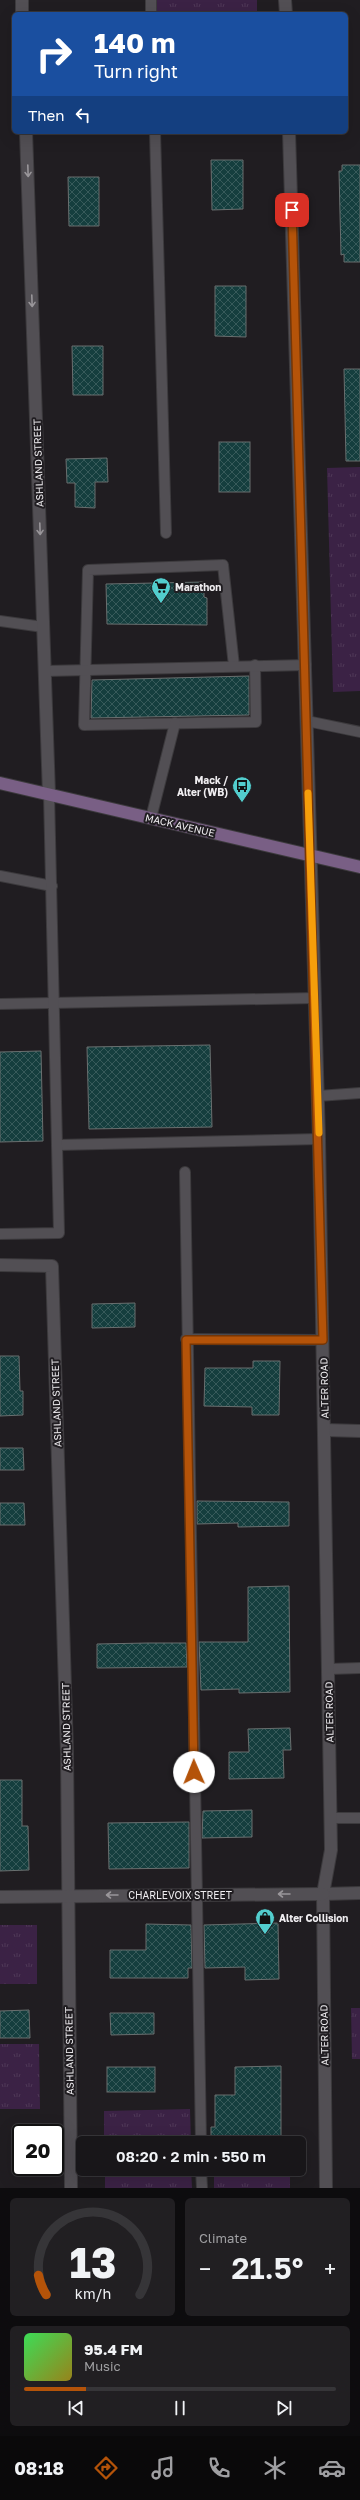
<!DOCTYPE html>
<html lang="en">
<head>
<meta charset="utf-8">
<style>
	:root { --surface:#181619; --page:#211f22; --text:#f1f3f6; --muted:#9f9fa2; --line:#363538; --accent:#b45309 }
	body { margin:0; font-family:"Golos Text",sans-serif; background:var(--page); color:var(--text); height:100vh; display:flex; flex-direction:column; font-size:15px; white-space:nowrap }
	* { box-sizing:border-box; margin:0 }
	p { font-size:13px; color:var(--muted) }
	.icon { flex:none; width:22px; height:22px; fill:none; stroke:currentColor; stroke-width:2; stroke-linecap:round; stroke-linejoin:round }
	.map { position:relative; height:2188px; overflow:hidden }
	.sheet { display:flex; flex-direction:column; gap:10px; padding:10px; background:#0d0c0e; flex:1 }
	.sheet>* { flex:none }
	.guide { position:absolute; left:12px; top:12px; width:336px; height:122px; border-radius:6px; box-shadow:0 4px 16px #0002,0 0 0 1px var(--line); background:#1a4fa0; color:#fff; overflow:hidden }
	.speed { position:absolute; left:12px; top:2124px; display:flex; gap:8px; font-size:20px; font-weight:700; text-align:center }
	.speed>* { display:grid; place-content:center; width:52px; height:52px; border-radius:50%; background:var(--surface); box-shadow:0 4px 16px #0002,0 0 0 1px var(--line); line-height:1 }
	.speed .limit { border:2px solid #111; border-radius:6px; background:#fff; color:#111 }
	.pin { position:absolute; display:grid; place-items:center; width:34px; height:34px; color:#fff; margin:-17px; border-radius:8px; box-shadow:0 2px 6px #0006 }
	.me { position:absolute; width:44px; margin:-22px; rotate:359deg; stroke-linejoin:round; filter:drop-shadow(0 0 3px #0008) }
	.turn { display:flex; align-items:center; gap:14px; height:84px; padding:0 16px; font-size:18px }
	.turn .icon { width:52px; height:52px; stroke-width:2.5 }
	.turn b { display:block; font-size:28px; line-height:34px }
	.then { display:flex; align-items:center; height:38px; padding:0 16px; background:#0003; gap:8px; font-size:15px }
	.big { font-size:30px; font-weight:600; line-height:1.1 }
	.sheet .widget { flex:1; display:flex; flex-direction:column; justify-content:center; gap:6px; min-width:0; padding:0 14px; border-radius:6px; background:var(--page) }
	.sheet .dial { align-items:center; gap:0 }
	.dial svg { height:104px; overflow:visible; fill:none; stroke:var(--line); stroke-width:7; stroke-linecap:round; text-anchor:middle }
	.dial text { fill:var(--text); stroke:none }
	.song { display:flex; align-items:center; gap:12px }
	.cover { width:48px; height:48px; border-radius:6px; background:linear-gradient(135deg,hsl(130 70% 55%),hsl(50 70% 35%)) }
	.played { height:4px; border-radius:2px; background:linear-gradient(90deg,var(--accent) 20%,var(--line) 20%) }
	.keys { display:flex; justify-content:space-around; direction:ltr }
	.heat { display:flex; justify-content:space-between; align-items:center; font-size:22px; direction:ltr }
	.sheet .tiles { flex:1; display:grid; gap:10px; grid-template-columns:1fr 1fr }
	.widget:last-child { grid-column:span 2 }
	.trip { position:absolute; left:76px; top:2136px; width:230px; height:40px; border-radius:6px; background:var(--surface); box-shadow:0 4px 16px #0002,0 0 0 1px var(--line); font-weight:600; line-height:40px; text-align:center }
	.menu { display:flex; height:64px; justify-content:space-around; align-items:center; background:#0a090a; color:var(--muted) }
	.menu .icon { width:28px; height:28px }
	.menu .active { color:var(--accent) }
	.menu b { font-size:18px; color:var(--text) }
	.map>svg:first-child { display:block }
	.grass { fill:url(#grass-tufts) }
	.building { fill:url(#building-cross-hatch); stroke:#696f6f }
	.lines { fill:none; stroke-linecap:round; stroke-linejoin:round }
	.service-casing { stroke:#3c3a3d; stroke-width:12 }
	.minor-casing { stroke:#3c3a3d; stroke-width:14 }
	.tertiary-casing { stroke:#3c3a3d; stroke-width:14 }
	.secondary-casing { stroke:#3c3a3d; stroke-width:14 }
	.service { stroke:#524f54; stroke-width:10 }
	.minor { stroke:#524f54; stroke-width:12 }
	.tertiary { stroke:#524f54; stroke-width:12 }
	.secondary { stroke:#795f85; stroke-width:12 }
	.oneway { stroke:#99969a }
	.route-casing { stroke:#753606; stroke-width:10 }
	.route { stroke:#b45309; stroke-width:7 }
	.slow { stroke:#f59e0b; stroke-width:7 }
	.labels { text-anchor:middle; stroke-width:4; stroke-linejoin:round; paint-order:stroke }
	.street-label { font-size:10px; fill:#efedf0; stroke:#201d21 }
	.poi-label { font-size:10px; font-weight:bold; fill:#efedf0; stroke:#201d21; text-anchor:start }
</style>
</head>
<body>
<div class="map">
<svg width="360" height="2188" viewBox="0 0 360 2188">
	<defs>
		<pattern id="grass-tufts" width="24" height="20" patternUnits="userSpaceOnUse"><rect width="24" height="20" fill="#3b2245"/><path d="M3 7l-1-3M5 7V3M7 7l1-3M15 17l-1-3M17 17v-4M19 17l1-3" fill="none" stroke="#4e3857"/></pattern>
		<pattern id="building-cross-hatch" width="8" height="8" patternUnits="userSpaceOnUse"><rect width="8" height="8" fill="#153e3e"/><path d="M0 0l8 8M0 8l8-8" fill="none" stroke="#375a5a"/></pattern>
	</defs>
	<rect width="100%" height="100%" fill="#201d21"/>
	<g class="grass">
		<rect x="157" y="0" width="100" height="14"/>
		<path d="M360 467V691L333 692 327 468Z"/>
		<rect x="0" y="1925" width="37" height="59"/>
		<path d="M351 2008H360V2059H352Z"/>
		<path d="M0 2044H39L40 2109H0Z"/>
		<path d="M190 2109 191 2143H104V2111Z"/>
		<path d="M105 2169H191L192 2188H105Z"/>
		<rect x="214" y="2169" width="76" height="19"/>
	</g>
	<g class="building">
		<path d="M211 160H243V209L212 210Z"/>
		<path d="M342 165H360V262H344V254L341 255 339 171H342Z"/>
		<path d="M68 177H99V226H69Z"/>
		<path d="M215 286H246V337L215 336Z"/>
		<path d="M72 346H103V395H73Z"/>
		<path d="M344 369H360V461H346Z"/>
		<rect x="219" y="442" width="31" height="50"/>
		<path d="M107 458 108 482H95V508L75 507V483H67L66 459Z"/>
		<path d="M204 582V597L207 598V625L107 624 106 584Z"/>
		<path d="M249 676V715L91 718 92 680Z"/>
		<path d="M210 1045 212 1127 89 1129 87 1047Z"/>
		<path d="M41 1051 43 1141 0 1142V1052Z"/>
		<path d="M135 1303V1327L92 1328V1304Z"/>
		<path d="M0 1356H19L20 1391H23V1415L0 1416Z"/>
		<path d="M253 1361H280L279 1415H252V1407L204 1406 205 1368H253Z"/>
		<path d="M0 1448H23L24 1470H0Z"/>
		<path d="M197 1501 289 1502V1526L238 1527V1523L197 1524Z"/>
		<path d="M0 1503H24L25 1525H0Z"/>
		<path d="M289 1586 290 1692 239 1693V1689L201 1690 199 1642H248V1587Z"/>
		<path d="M148 1643H186L187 1667 97 1668V1644Z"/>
		<path d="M290 1728 291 1750H283L284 1778 229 1779V1752H249L248 1729Z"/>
		<path d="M0 1780H22V1826H28L29 1870 0 1871Z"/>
		<path d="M252 1810V1837L202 1838 203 1811Z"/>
		<path d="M189 1822V1868L109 1869 108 1823Z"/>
		<path d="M278 1923 279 1979 245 1980V1967L205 1968 204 1925Z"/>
		<path d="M146 1924 191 1925 192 1968H188V1978H110V1950H146Z"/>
		<path d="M29 2010 30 2038H0V2011Z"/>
		<path d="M110 2013H154V2034L111 2035Z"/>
		<path d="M281 2066V2143H211V2127H215V2095H235V2067Z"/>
		<rect x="107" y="2067" width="48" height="25"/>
	</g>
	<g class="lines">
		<g class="service-casing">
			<g id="service">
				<path d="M151 0V14"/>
				<path d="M155 132 166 533"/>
				<path d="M0 621 43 627"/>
				<path d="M234 666 223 565 88 570 84 725 256 722 255 665"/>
				<path d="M45 671 306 665"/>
				<path d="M307 721 360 732"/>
				<path d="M151 818 175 723"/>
				<path d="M0 876 52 886"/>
				<path d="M0 1004 315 998"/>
				<path d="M318 1096 360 1093"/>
				<path d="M57 1145 319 1139"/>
				<path d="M185 1172 201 2143"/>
				<path d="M0 1234 59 1233 49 794"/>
				<path d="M186 1339 323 1340"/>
				<path d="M329 1669 360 1668"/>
				<path d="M331 1818H360"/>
				<path d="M201 2169 202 2188"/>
			</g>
		</g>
		<g class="minor-casing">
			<g id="minor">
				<path d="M22 0V14"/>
				<path d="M26 132 49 794"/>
				<path d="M0 1265 52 1266 67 1752 71 2188"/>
				<path d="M325 1430 360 1431"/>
				<path d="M323 1894 360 1893"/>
			</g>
		</g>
		<g class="tertiary-casing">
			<g id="tertiary">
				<path d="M285 0 286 14"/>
				<path d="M289 132 319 1139 331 1850 323 1894 326 2188"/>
				<path d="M0 1897 323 1894"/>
			</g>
		</g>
		<g class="secondary-casing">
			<path id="secondary" d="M0 783 360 867"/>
		</g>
		<use href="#service" class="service"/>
		<use href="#minor" class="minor"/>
		<use href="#tertiary" class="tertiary"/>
		<use href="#secondary" class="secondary"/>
	</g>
	<defs><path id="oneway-shaft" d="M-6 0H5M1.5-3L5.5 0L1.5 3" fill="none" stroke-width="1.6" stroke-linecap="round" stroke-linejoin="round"/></defs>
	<g class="oneway">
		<use href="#oneway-shaft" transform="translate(28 171) rotate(88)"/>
		<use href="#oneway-shaft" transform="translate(32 301) rotate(88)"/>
		<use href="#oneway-shaft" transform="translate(40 529) rotate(88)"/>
		<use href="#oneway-shaft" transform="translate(284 1894) rotate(180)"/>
		<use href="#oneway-shaft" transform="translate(112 1895) rotate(180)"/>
	</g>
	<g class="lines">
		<g class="route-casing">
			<path id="route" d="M194 1772 186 1340H323L292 210"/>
		</g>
		<use href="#route" class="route"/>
		<path class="slow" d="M308 793 319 1133"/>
	</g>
	<defs>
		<g id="supermarket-pin" transform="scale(1)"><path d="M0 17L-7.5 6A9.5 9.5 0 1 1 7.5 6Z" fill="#52cdcd" stroke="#201d21"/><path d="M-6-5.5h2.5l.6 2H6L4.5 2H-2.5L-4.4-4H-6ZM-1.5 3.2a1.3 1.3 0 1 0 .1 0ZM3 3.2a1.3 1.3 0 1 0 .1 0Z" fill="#111"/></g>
		<g id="bus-pin" transform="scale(1)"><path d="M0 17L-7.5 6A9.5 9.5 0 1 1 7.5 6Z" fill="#52cdcd" stroke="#201d21"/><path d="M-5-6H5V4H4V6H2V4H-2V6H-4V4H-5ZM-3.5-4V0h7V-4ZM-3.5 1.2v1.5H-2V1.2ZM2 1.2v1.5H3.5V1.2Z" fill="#111"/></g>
		<g id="shop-pin" transform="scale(1)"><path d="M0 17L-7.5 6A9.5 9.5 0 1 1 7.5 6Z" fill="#52cdcd" stroke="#201d21"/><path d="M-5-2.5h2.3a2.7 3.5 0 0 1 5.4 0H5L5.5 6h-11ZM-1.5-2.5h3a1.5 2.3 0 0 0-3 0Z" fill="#111"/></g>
	</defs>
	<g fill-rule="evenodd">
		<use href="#supermarket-pin" x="161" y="587"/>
		<use href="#bus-pin" x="242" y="786"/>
		<use href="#shop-pin" x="265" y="1918"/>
	</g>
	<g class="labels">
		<g class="street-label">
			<text transform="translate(38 463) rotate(-92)" y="4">ASHLAND STREET</text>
			<text transform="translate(180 825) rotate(13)" y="4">MACK AVENUE</text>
			<text transform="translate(324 1388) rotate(-91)" y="4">ALTER ROAD</text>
			<text transform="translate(56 1403) rotate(-92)" y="4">ASHLAND STREET</text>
			<text transform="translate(329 1712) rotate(-91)" y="4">ALTER ROAD</text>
			<text transform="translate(66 1727) rotate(-91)" y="4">ASHLAND STREET</text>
			<text x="180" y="1899">CHARLEVOIX STREET</text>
			<text transform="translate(324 2035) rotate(-91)" y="4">ALTER ROAD</text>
			<text transform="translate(69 2051) rotate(-91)" y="4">ASHLAND STREET</text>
		</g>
		<g class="poi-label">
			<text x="175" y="591">Marathon</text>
			<text x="228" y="784" text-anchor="end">Mack /<tspan x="228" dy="12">Alter (WB)</tspan></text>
			<text x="279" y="1922">Alter Collision</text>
		</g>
	</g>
</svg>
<div class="speed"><div class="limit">20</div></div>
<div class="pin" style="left:292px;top:210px;background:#d93025"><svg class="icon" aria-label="arrive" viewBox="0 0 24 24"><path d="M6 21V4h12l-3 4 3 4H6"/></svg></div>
<svg class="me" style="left:194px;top:1772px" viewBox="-20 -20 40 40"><circle r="19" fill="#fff"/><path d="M0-13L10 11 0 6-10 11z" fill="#b45309"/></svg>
<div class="trip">08:20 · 2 min · 550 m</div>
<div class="guide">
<div class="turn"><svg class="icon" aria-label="right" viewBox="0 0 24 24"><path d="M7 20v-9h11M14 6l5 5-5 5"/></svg><div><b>140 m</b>Turn right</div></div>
<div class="then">Then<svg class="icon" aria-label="left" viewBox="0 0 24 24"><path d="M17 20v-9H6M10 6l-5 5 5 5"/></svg></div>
</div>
</div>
<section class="sheet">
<div class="tiles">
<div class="widget dial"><svg viewBox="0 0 100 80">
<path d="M14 69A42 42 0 1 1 86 69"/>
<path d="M14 69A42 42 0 0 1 8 54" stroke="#b45309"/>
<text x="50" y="56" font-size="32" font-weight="700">13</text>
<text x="50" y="72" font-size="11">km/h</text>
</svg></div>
<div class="widget"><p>Climate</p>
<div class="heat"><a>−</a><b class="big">21.5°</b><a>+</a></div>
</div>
<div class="widget">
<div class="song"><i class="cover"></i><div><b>95.4 FM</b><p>Music</p></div></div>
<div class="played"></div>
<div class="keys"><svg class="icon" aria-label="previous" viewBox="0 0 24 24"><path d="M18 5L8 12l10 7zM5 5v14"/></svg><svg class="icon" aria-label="pause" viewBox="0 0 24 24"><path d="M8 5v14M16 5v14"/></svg><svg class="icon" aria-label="next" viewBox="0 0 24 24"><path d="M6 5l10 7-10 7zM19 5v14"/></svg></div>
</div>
</div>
</section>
<nav class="menu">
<b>08:18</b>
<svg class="icon active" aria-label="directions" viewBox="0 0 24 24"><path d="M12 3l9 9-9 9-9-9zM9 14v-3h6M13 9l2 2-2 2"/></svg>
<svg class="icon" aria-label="music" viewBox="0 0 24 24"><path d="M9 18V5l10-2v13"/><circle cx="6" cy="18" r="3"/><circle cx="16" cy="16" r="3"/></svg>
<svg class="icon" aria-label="phone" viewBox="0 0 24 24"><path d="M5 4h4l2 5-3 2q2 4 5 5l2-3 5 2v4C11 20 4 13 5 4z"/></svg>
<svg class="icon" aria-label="climate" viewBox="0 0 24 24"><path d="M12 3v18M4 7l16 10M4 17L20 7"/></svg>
<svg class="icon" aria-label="car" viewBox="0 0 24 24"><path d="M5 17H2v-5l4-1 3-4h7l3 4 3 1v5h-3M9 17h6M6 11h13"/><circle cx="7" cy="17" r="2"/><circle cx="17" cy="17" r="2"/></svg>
</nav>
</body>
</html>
